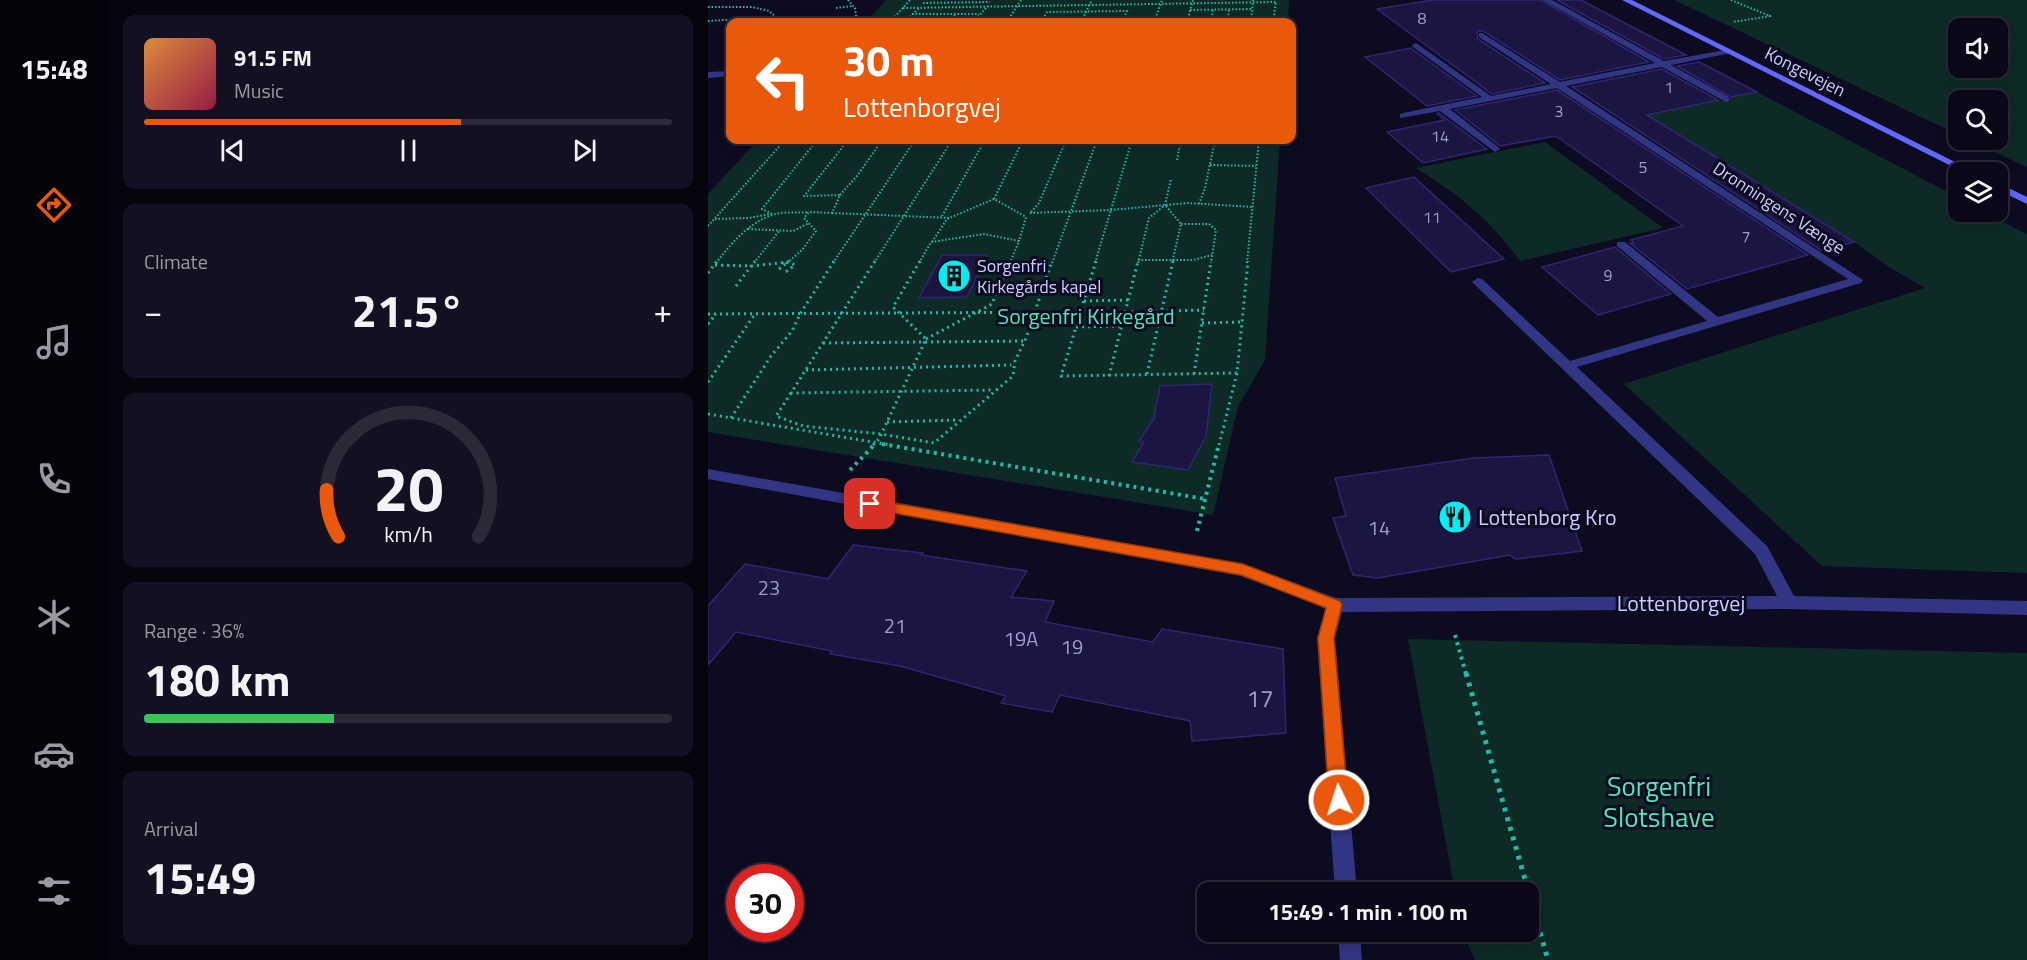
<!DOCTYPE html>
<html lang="en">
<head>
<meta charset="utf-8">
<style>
	:root { --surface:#0a0818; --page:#131121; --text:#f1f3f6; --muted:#999aa2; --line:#2a2937; --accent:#ea580c }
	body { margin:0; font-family:"Titillium Web",sans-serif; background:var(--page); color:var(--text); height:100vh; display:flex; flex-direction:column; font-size:22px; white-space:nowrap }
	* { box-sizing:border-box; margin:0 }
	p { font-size:20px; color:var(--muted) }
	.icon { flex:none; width:33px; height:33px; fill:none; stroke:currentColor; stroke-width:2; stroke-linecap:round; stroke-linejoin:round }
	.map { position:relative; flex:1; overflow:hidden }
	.details { display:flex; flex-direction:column; gap:15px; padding:15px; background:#06040d; width:600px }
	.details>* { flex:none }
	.banner { position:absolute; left:18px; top:18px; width:570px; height:126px; border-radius:12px; box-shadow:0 3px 15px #0003,0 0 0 2px var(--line); background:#ea580c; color:#fff; overflow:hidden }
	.controls { position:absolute; left:1240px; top:18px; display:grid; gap:12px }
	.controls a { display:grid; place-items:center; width:60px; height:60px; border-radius:12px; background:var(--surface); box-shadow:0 3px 15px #0003,0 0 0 2px var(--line); font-size:30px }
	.speed { position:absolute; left:18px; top:864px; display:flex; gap:12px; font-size:30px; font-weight:700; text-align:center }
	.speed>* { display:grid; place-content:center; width:78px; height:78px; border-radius:50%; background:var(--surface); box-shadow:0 3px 15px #0003,0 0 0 2px var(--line); line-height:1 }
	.speed .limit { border:9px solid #d22; background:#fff; color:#111 }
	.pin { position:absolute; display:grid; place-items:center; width:51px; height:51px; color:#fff; margin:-26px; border-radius:12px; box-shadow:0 3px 9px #0006 }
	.me { position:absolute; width:66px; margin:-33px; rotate:356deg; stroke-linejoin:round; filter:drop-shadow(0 0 4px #0008) }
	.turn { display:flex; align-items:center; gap:21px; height:126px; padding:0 18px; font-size:27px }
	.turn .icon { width:78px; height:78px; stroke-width:2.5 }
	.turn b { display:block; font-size:42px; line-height:51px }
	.big { font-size:45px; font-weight:700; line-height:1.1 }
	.details .tile { flex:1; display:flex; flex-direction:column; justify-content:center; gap:9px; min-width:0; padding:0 21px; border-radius:12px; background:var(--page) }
	.details .dial { align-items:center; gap:0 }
	.dial svg { height:156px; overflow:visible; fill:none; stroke:var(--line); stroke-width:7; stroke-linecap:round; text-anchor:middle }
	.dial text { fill:var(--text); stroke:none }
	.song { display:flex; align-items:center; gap:18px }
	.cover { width:72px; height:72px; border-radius:9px; background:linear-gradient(135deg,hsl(30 70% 55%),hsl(340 70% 35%)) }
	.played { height:6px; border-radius:3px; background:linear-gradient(90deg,var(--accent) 60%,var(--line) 60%) }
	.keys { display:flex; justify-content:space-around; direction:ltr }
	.heat { display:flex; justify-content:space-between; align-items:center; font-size:33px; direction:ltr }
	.charge { height:9px; border-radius:4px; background:linear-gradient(90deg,#34c759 36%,var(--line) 0) }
	.trip { position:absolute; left:489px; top:882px; width:342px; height:60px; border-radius:12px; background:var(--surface); box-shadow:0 3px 15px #0003,0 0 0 2px var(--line); font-weight:700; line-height:60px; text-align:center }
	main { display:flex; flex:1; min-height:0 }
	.tabs { display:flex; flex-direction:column; width:108px; justify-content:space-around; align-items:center; background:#04030a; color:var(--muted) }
	.tabs .icon { width:42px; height:42px }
	.tabs .on { color:var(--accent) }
	.tabs b { font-size:27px; color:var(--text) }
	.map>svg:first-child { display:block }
	.green { fill:#0d2a27; fill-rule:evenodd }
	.building { fill:#1b1542; stroke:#2f2670; stroke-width:1.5 }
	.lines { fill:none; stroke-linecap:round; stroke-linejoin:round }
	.path-far3 { stroke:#24b9a5; stroke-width:2; stroke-dasharray:1.5 2; stroke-linecap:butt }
	.path-far2 { stroke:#24b9a5; stroke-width:3; stroke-dasharray:2 4; stroke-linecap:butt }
	.path-far1 { stroke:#24b9a5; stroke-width:4; stroke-dasharray:3 4.5; stroke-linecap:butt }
	.path { stroke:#24b9a5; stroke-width:5; stroke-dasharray:4 6; stroke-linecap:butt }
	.street { fill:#323583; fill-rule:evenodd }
	.secondary { fill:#6168ff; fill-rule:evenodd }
	.route { fill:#ea580c; stroke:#983908; stroke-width:1.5 }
	.labels { text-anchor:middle; stroke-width:6; stroke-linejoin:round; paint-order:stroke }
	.far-number-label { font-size:16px; fill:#a09dd0 }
	.far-street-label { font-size:18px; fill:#cccaff; stroke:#0d0b20 }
	.far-poi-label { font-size:18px; fill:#cccaff; stroke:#0d0b20; text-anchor:start }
	.number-label { font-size:20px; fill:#a09dd0 }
	.park-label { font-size:22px; fill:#4de8b6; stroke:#0d0b20 }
	.poi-label { font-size:22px; fill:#cccaff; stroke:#0d0b20; text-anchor:start }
	.street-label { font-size:22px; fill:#cccaff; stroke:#0d0b20 }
	.near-number-label { font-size:24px; fill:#a09dd0 }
	.near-park-label { font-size:27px; fill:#4de8b6; stroke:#0d0b20 }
</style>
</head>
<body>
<main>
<nav class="tabs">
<b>15:48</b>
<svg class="icon on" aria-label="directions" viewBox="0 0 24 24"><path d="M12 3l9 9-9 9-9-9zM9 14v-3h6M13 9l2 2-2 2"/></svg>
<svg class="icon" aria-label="music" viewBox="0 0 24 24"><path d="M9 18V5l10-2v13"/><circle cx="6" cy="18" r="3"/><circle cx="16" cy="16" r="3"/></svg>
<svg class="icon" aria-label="phone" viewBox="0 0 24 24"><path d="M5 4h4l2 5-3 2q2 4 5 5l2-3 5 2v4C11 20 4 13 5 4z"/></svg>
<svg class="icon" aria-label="climate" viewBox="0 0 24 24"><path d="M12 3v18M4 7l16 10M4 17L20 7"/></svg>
<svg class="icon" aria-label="car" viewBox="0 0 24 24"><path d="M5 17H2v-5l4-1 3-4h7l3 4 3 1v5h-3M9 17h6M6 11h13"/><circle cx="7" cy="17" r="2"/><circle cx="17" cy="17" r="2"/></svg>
<svg class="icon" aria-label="filters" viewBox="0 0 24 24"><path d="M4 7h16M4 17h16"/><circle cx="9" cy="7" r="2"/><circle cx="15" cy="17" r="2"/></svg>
</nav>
<section class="details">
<div class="tile">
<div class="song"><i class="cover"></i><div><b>91.5 FM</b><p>Music</p></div></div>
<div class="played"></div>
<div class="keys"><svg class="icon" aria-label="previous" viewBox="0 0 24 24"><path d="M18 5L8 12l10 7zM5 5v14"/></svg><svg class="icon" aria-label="pause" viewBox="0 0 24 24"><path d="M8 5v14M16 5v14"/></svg><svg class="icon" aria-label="next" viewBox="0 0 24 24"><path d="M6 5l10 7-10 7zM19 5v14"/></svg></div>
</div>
<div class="tile"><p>Climate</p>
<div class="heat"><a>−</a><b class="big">21.5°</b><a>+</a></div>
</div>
<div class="tile dial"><svg viewBox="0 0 100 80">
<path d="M14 69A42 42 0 1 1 86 69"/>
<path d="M14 69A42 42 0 0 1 8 45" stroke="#ea580c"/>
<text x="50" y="56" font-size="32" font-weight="700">20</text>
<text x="50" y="72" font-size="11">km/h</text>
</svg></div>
<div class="tile"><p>Range · 36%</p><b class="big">180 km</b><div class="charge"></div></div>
<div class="tile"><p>Arrival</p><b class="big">15:49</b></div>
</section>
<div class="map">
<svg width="1319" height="960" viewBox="0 0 1319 960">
	<rect width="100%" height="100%" fill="#0d0b20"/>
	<g class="green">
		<path d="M178 0H581L580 22H158Z"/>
		<path d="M966 0H1319V167L1260 140H1290V100H1251V135ZM1290 28V68H1251V28Z"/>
		<path d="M1049 92 1251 198V212H1276L1319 234V573L1114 566 916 384 1217 288 1181 267 1149 244 939 115Z"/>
		<path d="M50 140H572L557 360 530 407 505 515 0 432V194Z"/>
		<path d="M837 142 955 228 812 261C780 218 753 196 708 168Z"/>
		<path d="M700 639 1319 653V960H767L755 932H820V892H747Z"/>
	</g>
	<g class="building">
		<path d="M725 0H833L941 62 852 80 775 31H771L769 33 770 39 837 83 784 94 669 9Z"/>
		<path d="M849 0H873L978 55 956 59Z"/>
		<path d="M703 48 704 49 769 96 719 106 657 57Z"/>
		<path d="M991 62 997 65 1049 92 1023 97 969 66Z"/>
		<path d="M954 69 1010 100 939 115 1146 242 1114 251 864 87Z"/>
		<path d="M849 90 1100 255 979 289 922 243H926L923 240 975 226 848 136 792 146 747 110Z"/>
		<path d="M731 113 779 149 715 163 679 132 737 120 729 114Z"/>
		<path d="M706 177 796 259 743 272 658 188Z"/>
		<path d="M907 247 963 294 890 315 834 267Z"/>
		<path d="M234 255H279L259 297 211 298Z"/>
		<path d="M504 384 498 436 480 470 424 462 436 442 431 441 446 418 452 386Z"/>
		<path d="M841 455 874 551 807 559 802 555 670 578 645 575 625 518 638 516 627 478 766 458Z"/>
		<path d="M145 545 215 553 213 555 319 571 303 597 346 601 337 622 445 642 454 629 575 649 578 733 484 741 482 721 352 695 344 712 293 703 298 696 192 666 122 654 124 651 28 632 0 665V606L37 564 120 579Z"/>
	</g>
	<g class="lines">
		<g class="path-far3">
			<path d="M140 0 147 8 148 16 143 22"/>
			<path d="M1023 0 1062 16 1025 22"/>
			<path d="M215 3 282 2"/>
			<path d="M0 7H44L61 11 68 17 86 22"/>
			<path d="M128 8 145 6"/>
			<path d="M195 8 568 2"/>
			<path d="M482 10 544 9"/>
			<path d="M204 14H271"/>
			<path d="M0 21 61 17"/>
			<path d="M182 22 202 0"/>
			<path d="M197 22 211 8"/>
			<path d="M224 22 230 16"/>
			<path d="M242 22 247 15"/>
			<path d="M265 22 280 6"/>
			<path d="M299 22 313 0"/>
			<path d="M333 22 339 12 419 11 414 22"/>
			<path d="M373 22 384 0"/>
			<path d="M446 22 454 0"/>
			<path d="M479 22 485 0"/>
			<path d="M503 22 505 10"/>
			<path d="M519 22 521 10"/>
			<path d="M543 22 545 0"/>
			<path d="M565 22 568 2"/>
			<path d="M469 160 473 140"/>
			<path d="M502 165 548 166"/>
			<path d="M132 195 149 176 174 140"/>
			<path d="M286 199 315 140"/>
			<path d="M491 204 497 188 507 140"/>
			<path d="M458 206 473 224 464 263"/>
			<path d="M323 212 331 203 358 140"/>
			<path d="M124 213 243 218"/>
			<path d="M322 213 403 210 480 203 545 207"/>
			<path d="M64 214 54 209 109 140"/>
			<path d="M234 216 277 140"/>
			<path d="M7 219 40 218 62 214"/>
			<path d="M473 224H501L508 230 503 263"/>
			<path d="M0 226 77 140"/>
			<path d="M40 229 85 231 101 223"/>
			<path d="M224 242 239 219 286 199 318 217 311 241"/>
			<path d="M430 260H485L504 255"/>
			<path d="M8 263C24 242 45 218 72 213 82 212 91 213 101 212"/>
			<path d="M46 263 71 231"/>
			<path d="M74 263H81"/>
			<path d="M79 263 94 250 108 231 96 218 101 212 124 213 132 195 96 196 140 140"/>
			<path d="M125 263 207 140"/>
			<path d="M166 263 244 140"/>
			<path d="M211 263 223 242 276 234 311 241 302 263"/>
			<path d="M344 263 389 140"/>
			<path d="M387 263 424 140"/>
			<path d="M430 263 441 218 457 205 463 179"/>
			<path d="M539 263 551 140"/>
		</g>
		<g class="path-far2">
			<path d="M167 261 83 393 285 390"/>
			<path d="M212 261 185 307 218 339"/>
			<path d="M388 261 353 376 529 373"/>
			<path d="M7 265 44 266 80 262 87 265 75 274"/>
			<path d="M71 269 81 261"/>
			<path d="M0 273 9 261"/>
			<path d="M28 286 47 261"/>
			<path d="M376 301 420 300"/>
			<path d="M417 312 496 310"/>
			<path d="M0 314 373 312"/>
			<path d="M494 323 534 322"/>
			<path d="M0 324 8 314"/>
			<path d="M368 327 413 326"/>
			<path d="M218 339 284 304 302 261"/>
			<path d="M115 343 317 341"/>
			<path d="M98 370 303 365"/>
			<path d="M439 374 465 261"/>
			<path d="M486 374 503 261"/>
			<path d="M401 376 430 261"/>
			<path d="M0 382 47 314"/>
			<path d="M83 393 68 416 95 426 173 434 226 443 305 376 307 361 318 338 344 261"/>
			<path d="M0 414 182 445"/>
			<path d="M23 418 63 356 84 331 92 314 126 261"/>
			<path d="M179 422 250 420"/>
			<path d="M165 445 171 439 218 339"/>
			<path d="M511 445 529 373 540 261"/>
		</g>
		<g class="path-far1">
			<path d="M174 444 497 499"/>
			<path d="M142 470 167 444"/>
			<path d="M489 531 511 444"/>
			<path d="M747 635 758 674"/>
		</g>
		<path class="path" d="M758 673 840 960"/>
		<g class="street">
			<path d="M835 0H844L956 61 1023 49V53L963 65 1021 97V101L1018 102 954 67 858 86 1155 280 1153 283 869 367 1059 546 1086 596 1319 601V615L1081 609 634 612 627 638 649 892H627L609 638 618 608 533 576 0 479V469L535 564 628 598 1069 596 1047 554 764 282 770 278 774 279 862 361 999 321 909 246V242H917L1010 317 1140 279 849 88 742 109 790 147 792 149 787 152 732 111 692 118V114L695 113 774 97 705 47 704 45 708 43 783 96 843 84 771 37V33H774L852 82 947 63Z"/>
			<path d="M22 71V76L0 78V72Z"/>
			<path d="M630 932H652L654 960H632Z"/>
		</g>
		<g class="secondary">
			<path d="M914 0H924L1267 172H1255Z"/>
			<path d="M1290 183 1319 197V204L1290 190Z"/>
		</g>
	</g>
	<path class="route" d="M162 499 535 564 632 601 634 605 626 638 640 800 637 806 631 808 624 806 621 800 610 638 618 608 533 575 157 508 155 504 157 501Z"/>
	<defs>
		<g id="building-disc" transform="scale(1.725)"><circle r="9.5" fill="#00eef5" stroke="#0d0b20"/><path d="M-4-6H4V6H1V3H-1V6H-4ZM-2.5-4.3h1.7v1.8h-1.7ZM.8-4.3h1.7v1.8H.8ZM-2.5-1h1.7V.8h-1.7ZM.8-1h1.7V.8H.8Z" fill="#111"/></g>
		<g id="restaurant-disc" transform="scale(1.725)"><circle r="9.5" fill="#00eef5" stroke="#0d0b20"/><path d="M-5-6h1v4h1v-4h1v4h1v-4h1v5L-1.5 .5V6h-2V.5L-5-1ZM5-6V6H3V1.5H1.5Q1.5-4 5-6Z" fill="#111"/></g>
	</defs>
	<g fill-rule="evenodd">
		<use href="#building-disc" x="246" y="276"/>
		<use href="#restaurant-disc" x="747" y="517"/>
	</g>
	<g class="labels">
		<g class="far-number-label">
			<text x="714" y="24">8</text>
			<text x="961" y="93">1</text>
			<text x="851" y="117">3</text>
			<text x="732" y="142">14</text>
			<text x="935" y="173">5</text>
			<text x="724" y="223">11</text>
			<text x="1038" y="242">7</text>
			<text x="900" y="281">9</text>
		</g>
		<g class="far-street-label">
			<text transform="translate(1097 72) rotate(27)" y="6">Kongevejen</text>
			<text transform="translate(1071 208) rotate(33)" y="6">Dronningens Vænge</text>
		</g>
		<g class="far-poi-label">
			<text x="269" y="272">Sorgenfri<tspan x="269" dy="21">Kirkegårds kapel</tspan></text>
		</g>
		<g class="number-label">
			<text x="671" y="535">14</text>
			<text x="61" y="595">23</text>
			<text x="187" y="633">21</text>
			<text x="313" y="646">19A</text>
			<text x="364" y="654">19</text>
		</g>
		<g class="park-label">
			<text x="378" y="324">Sorgenfri Kirkegård</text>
		</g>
		<g class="poi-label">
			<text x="770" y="525">Lottenborg Kro</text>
		</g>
		<g class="street-label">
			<text x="973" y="611">Lottenborgvej</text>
		</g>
		<g class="near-number-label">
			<text x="552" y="707">17</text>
		</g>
		<g class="near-park-label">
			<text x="951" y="796">Sorgenfri<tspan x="951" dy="31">Slotshave</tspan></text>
		</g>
	</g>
</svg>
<div class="controls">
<a><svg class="icon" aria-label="sound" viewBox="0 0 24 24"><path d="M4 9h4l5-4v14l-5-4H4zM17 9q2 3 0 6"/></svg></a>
<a><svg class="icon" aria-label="search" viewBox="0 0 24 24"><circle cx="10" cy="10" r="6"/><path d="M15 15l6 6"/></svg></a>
<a><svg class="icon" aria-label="layers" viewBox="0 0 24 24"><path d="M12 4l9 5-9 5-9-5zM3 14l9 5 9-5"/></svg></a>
</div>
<div class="speed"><div class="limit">30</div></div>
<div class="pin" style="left:162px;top:504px;background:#d93025"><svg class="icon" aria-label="arrive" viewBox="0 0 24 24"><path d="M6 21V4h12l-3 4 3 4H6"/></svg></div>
<svg class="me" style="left:631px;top:800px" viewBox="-20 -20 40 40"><circle r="17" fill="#ea580c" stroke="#fff" stroke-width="3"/><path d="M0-11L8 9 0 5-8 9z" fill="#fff"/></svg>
<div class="trip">15:49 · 1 min · 100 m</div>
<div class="banner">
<div class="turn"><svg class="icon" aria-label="left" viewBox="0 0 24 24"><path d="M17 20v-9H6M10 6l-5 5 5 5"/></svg><div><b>30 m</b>Lottenborgvej</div></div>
</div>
</div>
</main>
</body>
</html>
